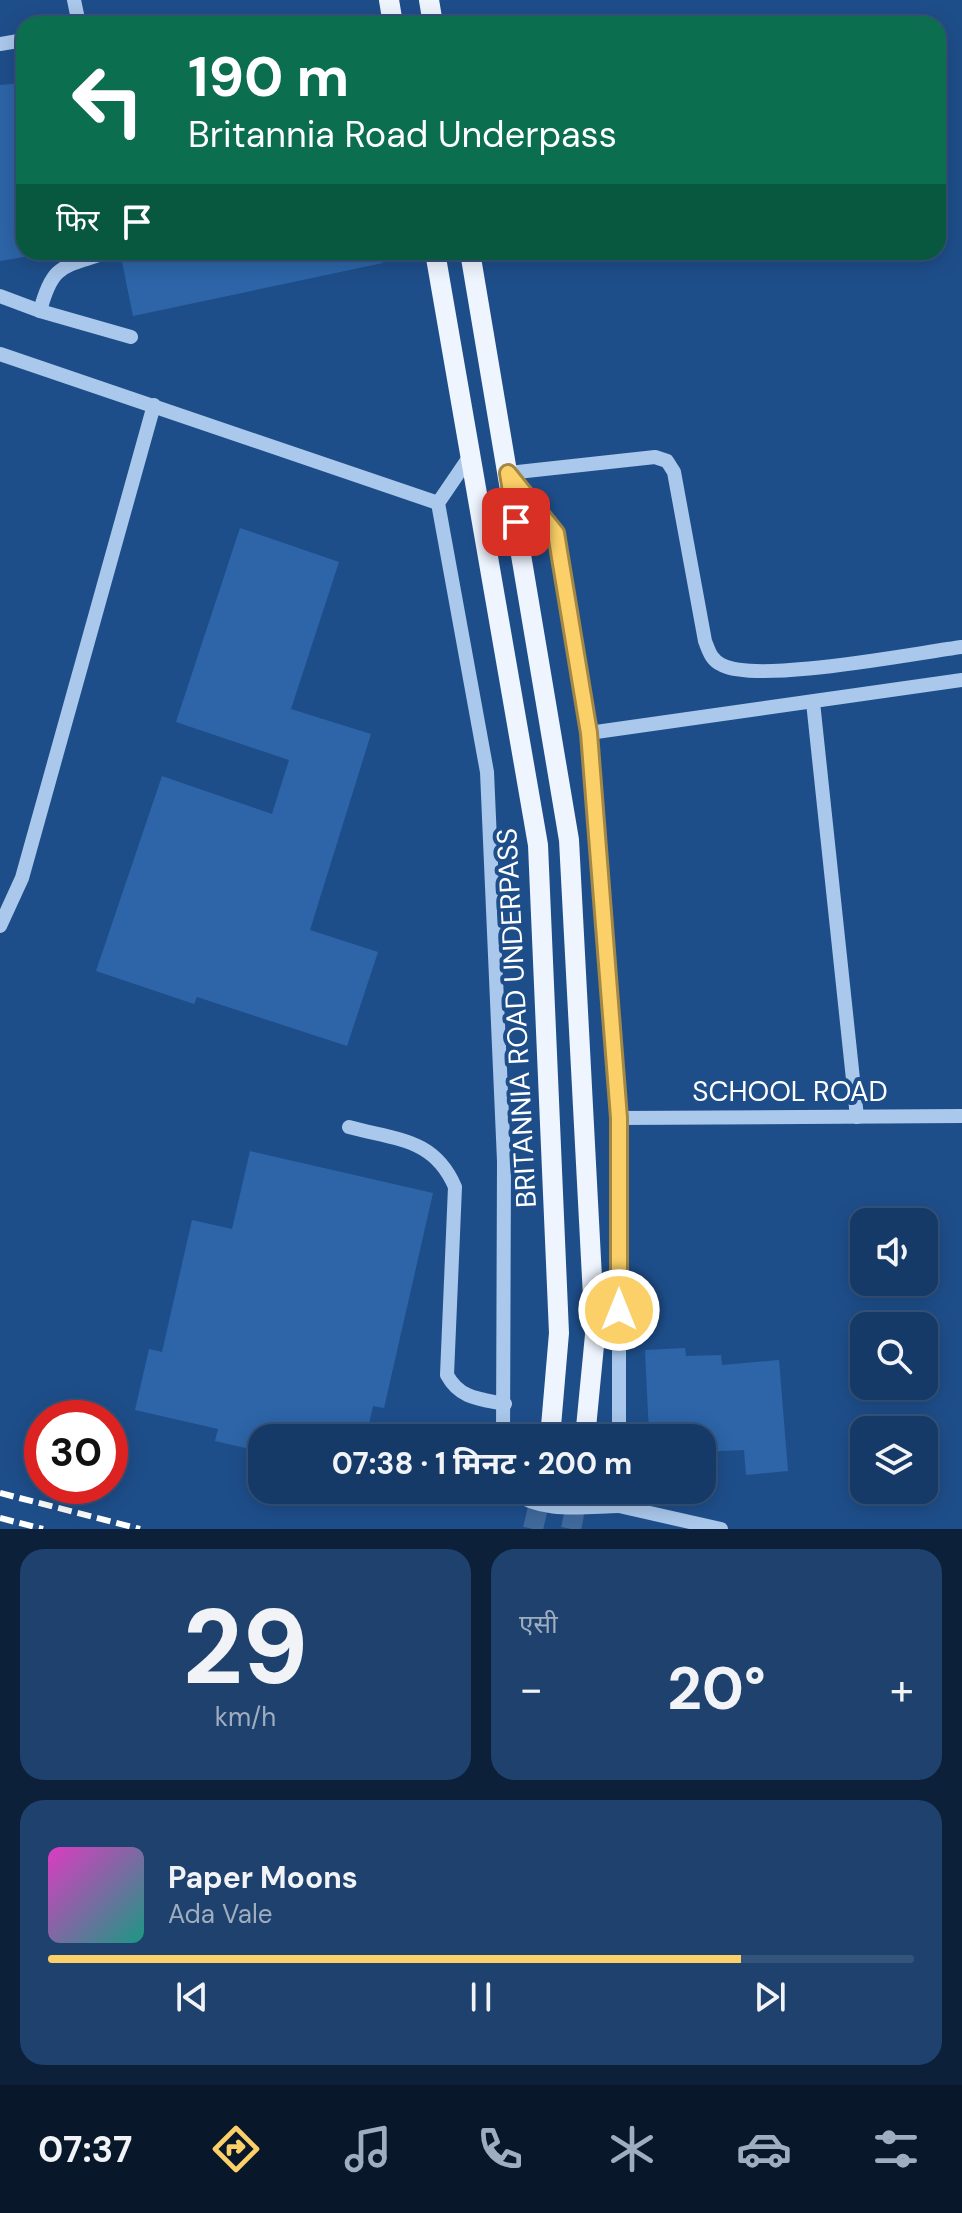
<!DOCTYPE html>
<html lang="hi">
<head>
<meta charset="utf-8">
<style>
	:root { --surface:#163a68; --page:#1f416e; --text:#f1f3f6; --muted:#9eadc0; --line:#35547c; --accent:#fbd069 }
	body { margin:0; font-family:"DM Sans","Noto Sans Devanagari",sans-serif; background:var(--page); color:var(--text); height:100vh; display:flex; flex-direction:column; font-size:30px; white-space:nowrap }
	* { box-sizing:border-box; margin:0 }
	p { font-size:26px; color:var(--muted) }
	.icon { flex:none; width:44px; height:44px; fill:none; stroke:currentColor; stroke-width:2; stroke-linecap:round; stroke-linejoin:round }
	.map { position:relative; height:1529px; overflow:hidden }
	.details { display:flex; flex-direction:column; gap:20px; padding:20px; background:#0c2039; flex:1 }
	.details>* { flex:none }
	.top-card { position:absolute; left:16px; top:16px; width:930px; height:244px; border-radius:24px; box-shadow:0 4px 20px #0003,0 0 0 2px var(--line); background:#0b6e4f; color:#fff; overflow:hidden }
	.fabs { position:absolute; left:850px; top:1208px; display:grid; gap:16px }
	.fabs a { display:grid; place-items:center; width:88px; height:88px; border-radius:16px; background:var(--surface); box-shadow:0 4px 20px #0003,0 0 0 2px var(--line); font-size:40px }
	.speed { position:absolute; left:24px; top:1400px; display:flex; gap:16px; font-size:40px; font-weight:700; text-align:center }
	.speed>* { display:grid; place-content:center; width:104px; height:104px; border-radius:50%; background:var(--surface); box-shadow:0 4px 20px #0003,0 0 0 2px var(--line); line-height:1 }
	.speed .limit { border:12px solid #d22; background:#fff; color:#111 }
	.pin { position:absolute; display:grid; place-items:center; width:68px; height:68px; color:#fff; margin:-34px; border-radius:16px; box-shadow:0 4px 12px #0006 }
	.me { position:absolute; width:88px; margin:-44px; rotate:0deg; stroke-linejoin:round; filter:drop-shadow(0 0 6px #0008) }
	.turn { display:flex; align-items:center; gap:28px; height:168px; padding:0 40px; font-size:36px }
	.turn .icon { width:104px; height:104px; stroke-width:2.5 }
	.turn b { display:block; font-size:56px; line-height:68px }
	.then { display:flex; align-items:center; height:76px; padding:0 40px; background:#0003; gap:16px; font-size:30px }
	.big { font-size:60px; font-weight:700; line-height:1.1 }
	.details .tile { flex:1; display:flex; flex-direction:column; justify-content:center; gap:12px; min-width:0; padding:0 28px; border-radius:24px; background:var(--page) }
	.details .dial { align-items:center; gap:0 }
	.dial b { font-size:104px; line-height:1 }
	.song { display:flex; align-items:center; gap:24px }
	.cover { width:96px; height:96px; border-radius:12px; background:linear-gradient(135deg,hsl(310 70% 55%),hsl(170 70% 35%)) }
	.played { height:8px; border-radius:4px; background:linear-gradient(90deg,var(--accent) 80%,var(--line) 80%) }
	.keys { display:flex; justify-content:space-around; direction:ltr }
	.heat { display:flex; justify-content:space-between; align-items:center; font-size:44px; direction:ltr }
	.details .tiles { flex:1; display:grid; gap:20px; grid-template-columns:1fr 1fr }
	.tile:last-child { grid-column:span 2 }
	.trip { position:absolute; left:248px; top:1424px; width:468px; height:80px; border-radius:24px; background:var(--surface); box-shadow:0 4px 20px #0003,0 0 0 2px var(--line); font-weight:700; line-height:80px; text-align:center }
	.tab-bar { display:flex; height:128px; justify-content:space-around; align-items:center; background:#09172a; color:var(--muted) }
	.tab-bar .icon { width:56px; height:56px }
	.tab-bar .current { color:var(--accent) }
	.tab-bar b { font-size:36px; color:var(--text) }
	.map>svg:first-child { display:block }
	.building { fill:#2d65a8 }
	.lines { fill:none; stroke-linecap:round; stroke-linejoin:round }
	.major-tunnel { stroke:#40699c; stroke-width:20; stroke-dasharray:20 10; stroke-linecap:butt }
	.minor { stroke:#aac8ec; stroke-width:14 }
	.major { stroke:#eff5ff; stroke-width:20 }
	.rail { stroke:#fff; stroke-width:6; stroke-dasharray:14 6; stroke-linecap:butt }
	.route-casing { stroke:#a38744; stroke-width:20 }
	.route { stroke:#fbd069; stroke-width:14 }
	.labels { text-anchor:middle; stroke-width:8; stroke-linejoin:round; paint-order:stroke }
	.street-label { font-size:28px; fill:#fff; stroke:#1e4e8a }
</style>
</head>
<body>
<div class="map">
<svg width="962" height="1529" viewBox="0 0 962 1529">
	<rect width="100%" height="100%" fill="#1e4e8a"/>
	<g class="building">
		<path d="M24 83V257L0 261V85Z"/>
		<path d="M120 252H381L383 263 133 316Z"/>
		<path d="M240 528 339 562 291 709 371 734 310 930 378 952 347 1046 197 997 194 1004 96 971 162 776 272 814 289 760 176 722Z"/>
		<path d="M250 1151 433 1193 384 1408 373 1406 366 1438H262V1452L215 1441 218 1429 135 1410 149 1349 162 1352 192 1220 232 1229Z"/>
		<path d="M685 1348 686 1356 721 1355 722 1365 779 1360 788 1471 746 1475 744 1450 702 1452V1438H686V1432L649 1434 645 1350Z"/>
	</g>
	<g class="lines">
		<g class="major-tunnel">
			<path d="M533 1529 542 1490"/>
			<path d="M571 1529 579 1490"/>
		</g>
		<g class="minor">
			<path d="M74 0 79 24"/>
			<path d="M0 44 24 40"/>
			<path d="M108 252C63 268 53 262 40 311L131 337"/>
			<path d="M0 296 40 311"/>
			<path d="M0 354 438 503"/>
			<path d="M470 456 438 503 487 772 504 1161 503 1438"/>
			<path d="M508 473 556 533 591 749 619 1118V1438"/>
			<path d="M508 473 655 457 667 461 674 472 705 641C709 651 711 660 722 665 758 684 915 653 962 647"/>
			<path d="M813 702 857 1117"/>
			<path d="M589 733 962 680"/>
			<path d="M0 926 22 878 154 405"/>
			<path d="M619 1118 962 1116"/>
			<path d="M349 1127C396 1140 434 1138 455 1187L447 1375C460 1399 480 1399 505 1404"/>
			<path d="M510 1490C541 1514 581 1507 619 1506"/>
			<path d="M619 1490V1506L721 1529"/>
		</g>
		<g class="major">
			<path d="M389 0 393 24"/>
			<path d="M429 0 433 24"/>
			<path d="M435 252 538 845 559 1333 550 1438"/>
			<path d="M470 252 569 840 595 1335 585 1438"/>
		</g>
		<g class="rail">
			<path d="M0 1493 140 1529"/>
			<path d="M0 1518 43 1529"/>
		</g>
	</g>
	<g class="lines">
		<g class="route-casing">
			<path id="route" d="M516 522 508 473 556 533 589 733 619 1118V1310"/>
		</g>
		<use href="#route" class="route"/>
	</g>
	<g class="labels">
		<g class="street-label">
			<text transform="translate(516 1018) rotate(-93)" y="10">BRITANNIA ROAD UNDERPASS</text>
			<text x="790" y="1101">SCHOOL ROAD</text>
		</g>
	</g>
</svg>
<div class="fabs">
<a><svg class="icon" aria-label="sound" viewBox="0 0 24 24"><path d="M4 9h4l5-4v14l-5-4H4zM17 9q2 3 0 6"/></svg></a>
<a><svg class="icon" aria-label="search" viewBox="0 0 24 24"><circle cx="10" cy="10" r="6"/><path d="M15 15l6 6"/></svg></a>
<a><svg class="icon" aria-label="layers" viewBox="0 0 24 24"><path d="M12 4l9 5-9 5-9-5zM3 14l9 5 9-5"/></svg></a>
</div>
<div class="speed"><div class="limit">30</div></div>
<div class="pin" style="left:516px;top:522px;background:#d93025"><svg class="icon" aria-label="arrive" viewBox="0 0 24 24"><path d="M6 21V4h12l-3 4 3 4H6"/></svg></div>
<svg class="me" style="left:619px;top:1310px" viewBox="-20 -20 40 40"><circle r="17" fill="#fbd069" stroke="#fff" stroke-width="3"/><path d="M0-11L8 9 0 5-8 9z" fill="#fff"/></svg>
<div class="trip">07:38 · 1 मिनट · 200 m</div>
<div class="top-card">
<div class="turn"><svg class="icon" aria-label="left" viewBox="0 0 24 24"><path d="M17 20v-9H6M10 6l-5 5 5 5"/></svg><div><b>190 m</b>Britannia Road Underpass</div></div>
<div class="then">फिर<svg class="icon" aria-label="arrive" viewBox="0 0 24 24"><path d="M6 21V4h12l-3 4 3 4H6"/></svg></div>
</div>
</div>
<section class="details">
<div class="tiles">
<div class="tile dial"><b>29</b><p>km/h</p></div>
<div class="tile"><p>एसी</p>
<div class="heat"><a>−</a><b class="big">20°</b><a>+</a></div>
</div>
<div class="tile">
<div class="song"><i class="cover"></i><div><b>Paper Moons</b><p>Ada Vale</p></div></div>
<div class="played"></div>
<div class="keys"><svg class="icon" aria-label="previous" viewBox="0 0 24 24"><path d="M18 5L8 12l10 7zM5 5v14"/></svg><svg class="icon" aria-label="pause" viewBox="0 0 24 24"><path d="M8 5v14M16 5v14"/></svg><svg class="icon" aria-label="next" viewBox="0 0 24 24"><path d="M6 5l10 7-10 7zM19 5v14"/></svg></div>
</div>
</div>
</section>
<nav class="tab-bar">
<b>07:37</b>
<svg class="icon current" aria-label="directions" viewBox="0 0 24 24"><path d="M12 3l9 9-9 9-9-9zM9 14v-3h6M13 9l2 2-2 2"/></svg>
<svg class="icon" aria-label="music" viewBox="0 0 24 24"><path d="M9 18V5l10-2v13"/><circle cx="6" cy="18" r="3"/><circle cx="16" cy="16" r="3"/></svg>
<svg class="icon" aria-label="phone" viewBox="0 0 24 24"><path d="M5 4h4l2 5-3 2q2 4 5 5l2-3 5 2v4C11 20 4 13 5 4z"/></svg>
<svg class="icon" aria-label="climate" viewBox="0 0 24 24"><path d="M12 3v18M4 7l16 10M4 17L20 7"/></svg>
<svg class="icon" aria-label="car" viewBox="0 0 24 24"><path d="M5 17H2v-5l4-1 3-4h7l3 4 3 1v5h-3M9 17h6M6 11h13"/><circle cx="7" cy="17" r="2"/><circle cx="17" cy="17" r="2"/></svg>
<svg class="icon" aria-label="filters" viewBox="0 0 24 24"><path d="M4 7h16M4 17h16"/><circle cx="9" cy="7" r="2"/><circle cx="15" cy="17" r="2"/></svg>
</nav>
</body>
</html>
